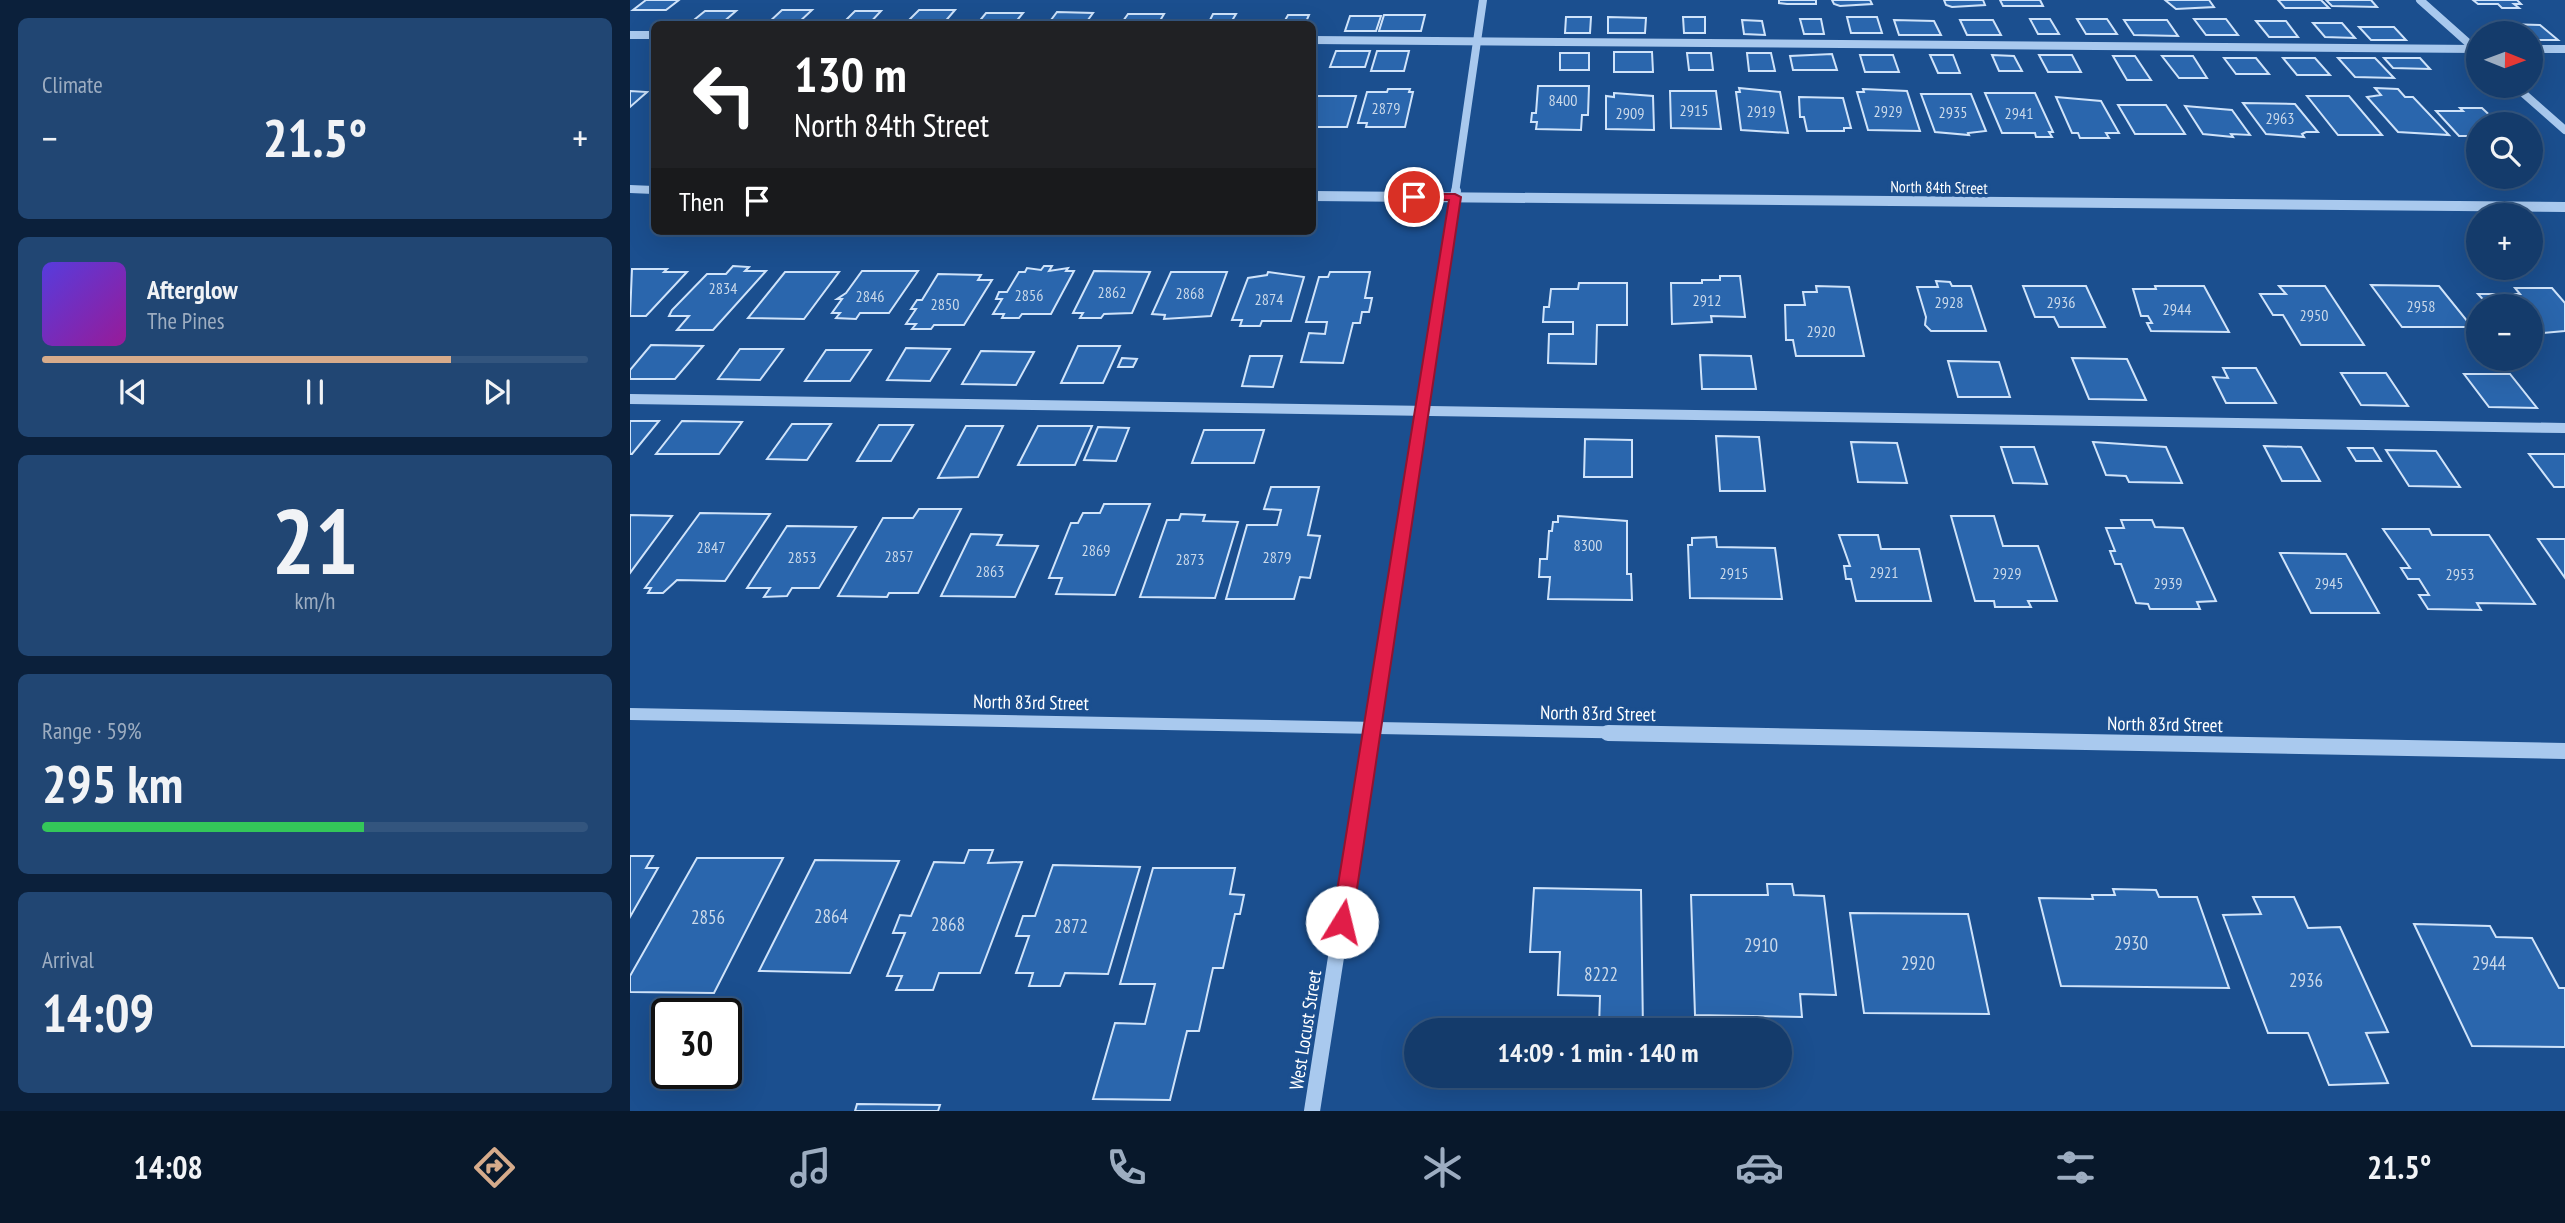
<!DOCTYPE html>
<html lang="en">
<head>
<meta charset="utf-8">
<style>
	:root { --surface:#143b6b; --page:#214673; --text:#f1f3f6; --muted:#9dadc1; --line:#33557e; --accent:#d6ab8b }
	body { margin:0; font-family:"PT Sans Narrow",sans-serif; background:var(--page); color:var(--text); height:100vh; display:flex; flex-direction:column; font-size:26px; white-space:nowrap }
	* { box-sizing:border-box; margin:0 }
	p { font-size:23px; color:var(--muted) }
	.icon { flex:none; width:38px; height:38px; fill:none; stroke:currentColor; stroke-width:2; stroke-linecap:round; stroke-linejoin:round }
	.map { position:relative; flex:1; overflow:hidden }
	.side { display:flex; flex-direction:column; gap:18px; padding:18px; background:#0b203b; width:630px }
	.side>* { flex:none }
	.hud { position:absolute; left:21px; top:21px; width:665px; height:214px; border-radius:10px; box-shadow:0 7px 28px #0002,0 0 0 2px var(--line); background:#202124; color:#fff; overflow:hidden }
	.needle { width:46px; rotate:91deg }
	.tools { position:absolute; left:1836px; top:21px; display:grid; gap:14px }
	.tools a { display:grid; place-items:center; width:77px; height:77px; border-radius:50%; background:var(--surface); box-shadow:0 7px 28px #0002,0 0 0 2px var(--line); font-size:35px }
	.speed { position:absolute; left:21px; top:998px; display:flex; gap:14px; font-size:35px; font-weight:700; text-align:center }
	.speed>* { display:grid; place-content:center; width:91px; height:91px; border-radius:50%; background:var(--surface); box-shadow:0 7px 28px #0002,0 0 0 2px var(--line); line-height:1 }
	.speed .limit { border:4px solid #111; border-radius:10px; background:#fff; color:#111 }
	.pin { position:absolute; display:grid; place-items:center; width:60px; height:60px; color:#fff; margin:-30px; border:4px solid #fff; border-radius:50%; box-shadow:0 2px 7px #0007 }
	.me { position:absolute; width:77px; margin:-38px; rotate:9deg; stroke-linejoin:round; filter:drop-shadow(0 0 5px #0008) }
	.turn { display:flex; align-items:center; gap:24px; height:147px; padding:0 28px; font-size:32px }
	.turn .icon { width:91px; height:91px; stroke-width:2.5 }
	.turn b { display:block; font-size:49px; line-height:60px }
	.then { display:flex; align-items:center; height:66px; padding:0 28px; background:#0003; gap:14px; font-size:26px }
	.big { font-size:52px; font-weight:600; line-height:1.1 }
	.side .widget { flex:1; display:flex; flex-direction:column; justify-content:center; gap:10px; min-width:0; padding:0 24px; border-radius:10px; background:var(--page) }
	.side .dial { align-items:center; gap:0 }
	.dial b { font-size:91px; line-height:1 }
	.song { display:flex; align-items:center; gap:21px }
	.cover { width:84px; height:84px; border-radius:10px; background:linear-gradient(135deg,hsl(250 70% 55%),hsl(300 70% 35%)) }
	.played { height:7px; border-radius:4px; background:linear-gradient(90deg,var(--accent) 75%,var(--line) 75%) }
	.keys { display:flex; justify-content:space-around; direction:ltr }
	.heat { display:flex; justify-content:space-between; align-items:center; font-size:38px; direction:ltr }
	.charge { height:10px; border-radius:5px; background:linear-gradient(90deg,#34c759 59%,var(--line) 0) }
	.trip { position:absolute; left:774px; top:1018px; width:388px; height:70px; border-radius:35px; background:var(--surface); box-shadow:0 7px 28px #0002,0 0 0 2px var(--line); font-weight:600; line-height:70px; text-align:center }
	.menu { display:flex; height:112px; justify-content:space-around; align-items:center; background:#08182b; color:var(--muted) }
	.menu .icon { width:49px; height:49px }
	.menu .selected { color:var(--accent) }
	.menu b { font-size:32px; color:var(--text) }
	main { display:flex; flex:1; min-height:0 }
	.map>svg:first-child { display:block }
	.building { fill:#2a66ad; stroke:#cfe3fa; stroke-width:2 }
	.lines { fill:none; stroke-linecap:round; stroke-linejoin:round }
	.minor-far3 { stroke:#a9c9ee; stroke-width:8 }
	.minor-far2 { stroke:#a9c9ee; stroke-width:10 }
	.minor-far1 { stroke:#a9c9ee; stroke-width:12 }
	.minor { stroke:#a9c9ee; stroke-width:16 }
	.route { fill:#e11d48; stroke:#92132f; stroke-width:2 }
	.labels { text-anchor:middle; stroke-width:7; stroke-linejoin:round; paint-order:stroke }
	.number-label { font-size:16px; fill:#cad9ea }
	.far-street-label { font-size:16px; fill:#fff; stroke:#1b4f8f }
	.street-label { font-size:19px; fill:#fff; stroke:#1b4f8f }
	.near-number-label { font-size:19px; fill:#cad9ea }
</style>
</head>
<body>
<main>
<section class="side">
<div class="widget"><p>Climate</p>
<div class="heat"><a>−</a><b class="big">21.5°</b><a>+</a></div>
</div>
<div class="widget">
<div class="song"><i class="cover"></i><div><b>Afterglow</b><p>The Pines</p></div></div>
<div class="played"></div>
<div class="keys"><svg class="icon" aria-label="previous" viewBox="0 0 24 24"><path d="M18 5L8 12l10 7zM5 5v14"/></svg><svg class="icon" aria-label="pause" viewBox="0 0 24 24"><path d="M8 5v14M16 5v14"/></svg><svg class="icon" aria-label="next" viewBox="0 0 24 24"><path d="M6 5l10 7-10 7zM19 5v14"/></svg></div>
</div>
<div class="widget dial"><b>21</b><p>km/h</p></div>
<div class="widget"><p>Range · 59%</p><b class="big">295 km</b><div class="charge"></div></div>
<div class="widget"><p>Arrival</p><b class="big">14:09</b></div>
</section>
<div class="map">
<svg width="1935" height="1111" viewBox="0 0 1935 1111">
	<rect width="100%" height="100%" fill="#1b4f8f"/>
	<g class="building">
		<path d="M16 0H49L36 10H3Z"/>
		<path d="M1149 0H1186V4H1157L1149 3Z"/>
		<path d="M1202 0H1240L1242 4 1210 6 1204 4Z"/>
		<path d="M1314 0H1353L1355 5 1322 7 1316 5Z"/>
		<path d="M1370 0H1410L1413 6H1373Z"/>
		<path d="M1535 0H1579L1584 7 1546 9Z"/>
		<path d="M1648 0H1691L1699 8H1655Z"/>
		<path d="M1696 0H1741L1747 7 1702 6Z"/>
		<path d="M1843 0H1887L1891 4H1884L1889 8H1872L1868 4H1848Z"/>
		<path d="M152 10H182L167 24H137Z"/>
		<path d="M289 10H325L313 24H275Z"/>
		<path d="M75 11H106L91 24H59Z"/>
		<path d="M225 11H251L239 24H212Z"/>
		<path d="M427 12 463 13 455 24H418Z"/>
		<path d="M356 13H393L384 24H347Z"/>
		<path d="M498 14H534L528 24H491Z"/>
		<path d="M583 14H606L600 24H578Z"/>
		<path d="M658 15H679L675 24H653Z"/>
		<path d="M754 15H795L791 31H749Z"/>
		<path d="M720 16H751L746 31H715Z"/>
		<path d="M936 17H961L960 33H935Z"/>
		<path d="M978 17 1016 18 1015 33H978Z"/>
		<path d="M1053 17H1075V33H1054Z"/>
		<path d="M1217 17H1247L1252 33H1221Z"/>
		<path d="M1170 19H1191L1194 34H1174Z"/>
		<path d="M1400 19H1420L1429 34H1408Z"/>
		<path d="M1447 19H1477L1487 34H1456Z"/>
		<path d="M1564 19H1596L1608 35H1576Z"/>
		<path d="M1112 20 1132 21 1135 35 1114 34Z"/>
		<path d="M1264 20 1304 21 1311 35H1269Z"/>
		<path d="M1330 20H1363L1371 35H1337Z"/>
		<path d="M1494 20H1537L1548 36 1504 35Z"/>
		<path d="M1626 21H1656L1668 37H1639Z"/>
		<path d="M1683 23H1712L1725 38 1695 37Z"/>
		<path d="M1875 24 1910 25 1928 40H1900V33H1885Z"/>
		<path d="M1729 27H1764L1776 40H1741Z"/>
		<path d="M706 51H740L735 67H700Z"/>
		<path d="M747 51H779L774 71H741Z"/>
		<path d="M984 52H1022L1023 72H984Z"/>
		<rect x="930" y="53" width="29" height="17"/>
		<path d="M1057 53H1081L1083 70H1059Z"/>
		<path d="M1117 53H1141L1145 71H1119Z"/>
		<path d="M1202 54 1207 70H1163L1160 56Z"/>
		<path d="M1230 55H1263L1269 72H1235Z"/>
		<path d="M1300 55H1323L1330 73H1308Z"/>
		<path d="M1362 55 1384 56 1392 71H1369Z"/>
		<path d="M1409 55H1442L1451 72H1418Z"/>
		<path d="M1483 56H1505L1521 80H1497Z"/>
		<path d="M1532 56H1563L1577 78H1549Z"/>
		<path d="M1594 58H1626L1639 74H1606Z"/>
		<path d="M1653 58H1685L1700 75H1667Z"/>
		<path d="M1708 58H1745L1764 78 1725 77Z"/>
		<path d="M1754 58H1790L1800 69 1763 68Z"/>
		<path d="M908 86H959L958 115H952L951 130 906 129 907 122H901L902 113H906Z"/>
		<path d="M1109 88 1150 92 1158 133 1111 130 1106 92H1110Z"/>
		<path d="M1745 88 1768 89 1775 97H1783L1819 135 1768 132 1737 97 1751 95Z"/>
		<path d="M758 89H780L779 92H783L775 127H736L737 123H728L737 92H757Z"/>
		<path d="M1233 89 1277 91 1290 131 1238 130 1227 92H1234Z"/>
		<path d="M0 91 17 92 0 107Z"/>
		<path d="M1040 91H1086L1091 129 1041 128Z"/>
		<path d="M984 93 1023 96 1024 130 976 129V96L984 97Z"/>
		<path d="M1355 93H1405L1423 132H1419L1422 137H1406L1405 133H1372Z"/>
		<path d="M1291 94H1341L1356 131 1338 133 1339 135 1305 132Z"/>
		<path d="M682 96H726L717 127H682Z"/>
		<path d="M1677 96H1719L1752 135H1708Z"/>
		<path d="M1169 97 1213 98 1221 128H1214V131H1177L1174 117H1170Z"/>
		<path d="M1426 97 1471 101 1489 133H1476L1479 138H1450L1448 133H1442Z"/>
		<path d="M1613 103 1665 104 1688 132H1676L1672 134 1674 137 1636 134Z"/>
		<path d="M1488 105H1536L1555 134H1505Z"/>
		<path d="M1555 106 1602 110 1620 135 1601 134 1603 137 1573 134Z"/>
		<path d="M1830 108H1852L1869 124H1848V136H1829L1806 111H1833Z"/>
		<path d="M103 266 119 267 115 271H136L83 330H47L59 316H39L42 310 77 274H96Z"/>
		<path d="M414 266H422L419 271 438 268 436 271H444L421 314H392L389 318H372L374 314H363L372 299H366L369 292H377L389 272H395L397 268 411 270Z"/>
		<path d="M2 269H37L34 272H57L16 316H0Z"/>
		<path d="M232 271H288L259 313H230L226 319 206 318 210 313H202L212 299H207L216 293Z"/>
		<path d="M464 271 520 272 502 313 474 314 471 318H450L453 313H443Z"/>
		<path d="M155 272H209L174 319 118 318Z"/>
		<path d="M541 272H597L581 316 534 319 535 315 522 314Z"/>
		<path d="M638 272 674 277 661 321H632L630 326H610L612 320H602L618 278 637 275Z"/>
		<path d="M700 272H740L735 298H742L739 312H732L730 323H723L713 363 671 362 679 333 695 334 697 322H676L689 277H698Z"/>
		<path d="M308 274 351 275 348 280H362L334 325H304L301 329H282L286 324H276L286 309H281L287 300H292Z"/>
		<path d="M1090 276H1110L1115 317 1081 316 1082 322 1042 324 1041 283H1072V280H1090Z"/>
		<path d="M1306 281 1320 282 1322 286H1341L1356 331H1301L1295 325 1296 317 1287 287H1308Z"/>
		<path d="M949 283H997V325H967L966 364 918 363 919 334H943V322H913L914 307H919L921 289H948Z"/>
		<path d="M1741 285 1809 286 1842 327H1772Z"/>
		<path d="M1186 286 1219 287 1234 356H1166L1163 340H1156L1155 305H1175L1173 292H1187Z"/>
		<path d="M1393 286H1456L1475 327H1429L1424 317H1405Z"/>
		<path d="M1525 286H1574L1599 332 1521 331 1517 323H1522L1518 316H1511L1503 289H1526Z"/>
		<path d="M1649 286H1695L1734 345H1671L1653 315H1643L1630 294H1656Z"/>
		<path d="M1885 288H1922L1935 303V331L1900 334V306H1859L1848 294H1890Z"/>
		<path d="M21 345 73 346 45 379H0V370Z"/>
		<path d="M448 346H490L473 383H431Z"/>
		<path d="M276 348 320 349 300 381 257 380Z"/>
		<path d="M110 349H153L130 380 88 379Z"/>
		<path d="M196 350H241L220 381H175Z"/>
		<path d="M351 351 404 352 386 385 332 384Z"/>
		<path d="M1070 355 1121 356 1126 389H1072Z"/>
		<path d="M620 356H652L643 387 612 386Z"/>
		<path d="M492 358 507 359 503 367H488Z"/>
		<path d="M1442 358 1497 359 1516 400 1459 399Z"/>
		<path d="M1318 361 1369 362 1380 397H1328Z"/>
		<path d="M1593 368H1626L1646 403H1596L1583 377 1598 378Z"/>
		<path d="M1711 373H1756L1778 406 1731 405Z"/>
		<path d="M1834 374H1880L1907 408 1859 407Z"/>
		<path d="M0 421H29L2 454H0Z"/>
		<path d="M52 421 112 422 89 454H26Z"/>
		<path d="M162 424H201L177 460 137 459Z"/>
		<path d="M249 425H283L261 461H227Z"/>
		<path d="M336 426H373L348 477 308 478Z"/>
		<path d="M408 426H462L445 465H388Z"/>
		<path d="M468 427 499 428 486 461 454 460Z"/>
		<path d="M574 430H634L624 463H562Z"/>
		<path d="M1086 436 1129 437 1135 491H1090Z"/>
		<path d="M955 439 1002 440V477H954Z"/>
		<path d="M1221 442 1267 443 1277 483 1228 482Z"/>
		<path d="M1463 442 1536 447 1552 483 1499 482 1496 476 1476 475Z"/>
		<path d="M1634 446 1671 447 1690 481H1652Z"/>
		<path d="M1371 447H1404L1417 484 1383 483Z"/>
		<path d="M1718 448H1743L1751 461H1726Z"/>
		<path d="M1756 450 1806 451 1830 487 1779 486Z"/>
		<path d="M1899 454H1935V487H1924Z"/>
		<path d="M641 487H689L678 535 690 536 680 578 670 577 664 599H596L617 525H647L651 510 634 509Z"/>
		<path d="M474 504H520L485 595 426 594 432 578H419L441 523H448L453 513H470Z"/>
		<path d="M289 509H331L288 593H259L257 597 208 596 253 518H283Z"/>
		<path d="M70 513 140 514 95 581 47 580 33 593H18L21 588H15Z"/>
		<path d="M551 514 575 515 573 521 608 522 585 598 510 597 537 520H549Z"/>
		<path d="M0 515 42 516 0 573Z"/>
		<path d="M928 516 997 521V574H1001L1002 600 918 599 920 577H909L910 559H917L919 531H922L923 522H928Z"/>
		<path d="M1321 516H1364L1373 546H1408L1427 601H1398L1401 607H1365L1364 601H1345Z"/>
		<path d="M1491 520H1522L1525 527 1553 528 1586 601 1567 602 1570 609H1520L1518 604 1506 603 1491 564H1485L1480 551H1485L1476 528H1494Z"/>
		<path d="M157 526 226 527 189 588H162L157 596 134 597 140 588H117Z"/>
		<path d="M1753 529H1799L1802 535H1859L1905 604 1847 603 1851 610 1798 609 1789 595H1799L1789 579H1778L1771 568H1780Z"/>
		<path d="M341 534 372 535 367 545 408 546 385 597 311 596Z"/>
		<path d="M1209 535H1248L1251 549H1289L1301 601H1226L1221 579H1216L1214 566H1220Z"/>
		<path d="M1086 537 1087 547 1145 548 1152 599 1060 598 1058 545H1062V538Z"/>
		<path d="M1908 539H1935V578Z"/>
		<path d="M1650 553 1716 554 1749 613H1681Z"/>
		<path d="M339 850H363L358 863 392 862 350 973H309L303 990H266L272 976H257L275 933H263L270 915 281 916 304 862 334 863Z"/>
		<path d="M0 856H23L16 868H28L0 917Z"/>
		<path d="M67 858H153L84 993 0 992V976Z"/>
		<path d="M185 860 269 861 220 973 129 971Z"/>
		<path d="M423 865 510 867 478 974 435 973 430 986H399L403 973H386L399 936H386L393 916H405Z"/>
		<path d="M523 868H605L600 894 614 895 610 914H605L593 968H583L569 1031H557L540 1100 463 1099 485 1023 515 1024 525 984H490Z"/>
		<path d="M1137 884H1162L1164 895 1194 896 1206 995 1170 994 1172 1017 1065 1015 1061 895H1138Z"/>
		<path d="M904 888 1011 890 1013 1031H944L969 1028 970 996 928 995 930 952H900Z"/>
		<path d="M1483 889 1526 890 1529 897H1567L1599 988 1431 986 1409 898 1463 899 1462 895H1485Z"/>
		<path d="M1623 897H1664L1678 928 1710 927 1758 1032 1736 1033 1758 1083 1699 1085 1678 1033H1638L1593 915 1631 914Z"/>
		<path d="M1220 913 1338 914 1359 1014 1234 1013Z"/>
		<path d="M1784 924 1860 926 1866 937 1902 938 1929 988H1935V1047L1842 1046Z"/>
		<path d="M227 1104 310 1105 308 1111H225Z"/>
	</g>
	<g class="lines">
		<g class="minor-far3">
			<path d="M1790 0 1845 49"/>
			<path d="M0 35H24"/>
			<path d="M682 40 1848 49"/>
			<path d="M1900 49H1935"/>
			<path d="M1885 86 1935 130"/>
			<path d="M0 189 24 190"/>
			<path d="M825 193 853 0"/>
		</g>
		<g class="minor-far2">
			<path d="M682 196 1935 207"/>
			<path d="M0 399 1935 428"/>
			<path d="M788 433 826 191"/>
		</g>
		<g class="minor-far1">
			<path d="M0 714 1070 734"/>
			<path d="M741 734 789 431"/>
		</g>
		<g class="minor">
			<path d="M978 733 1935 751"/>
			<path d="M682 1111 741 733"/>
		</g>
	</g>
	<path class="route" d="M780 194H825L831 197 722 922 719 930 712 933 705 930 702 922 819 200H784L778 197Z"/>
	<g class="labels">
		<g class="number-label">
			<text x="933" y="106">8400</text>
			<text x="756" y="114">2879</text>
			<text x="1064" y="116">2915</text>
			<text x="1131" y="117">2919</text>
			<text x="1258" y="117">2929</text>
			<text x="1323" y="118">2935</text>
			<text x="1000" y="119">2909</text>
			<text x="1389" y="119">2941</text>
			<text x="1650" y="124">2963</text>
			<text x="93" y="294">2834</text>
			<text x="482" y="298">2862</text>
			<text x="560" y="299">2868</text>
			<text x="399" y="301">2856</text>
			<text x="240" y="302">2846</text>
			<text x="639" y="305">2874</text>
			<text x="1077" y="306">2912</text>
			<text x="1319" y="308">2928</text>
			<text x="1431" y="308">2936</text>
			<text x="315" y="310">2850</text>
			<text x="1791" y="312">2958</text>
			<text x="1547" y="315">2944</text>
			<text x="1684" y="321">2950</text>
			<text x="1191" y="337">2920</text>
			<text x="958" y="551">8300</text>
			<text x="81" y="553">2847</text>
			<text x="466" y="556">2869</text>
			<text x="269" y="562">2857</text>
			<text x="172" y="563">2853</text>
			<text x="647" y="563">2879</text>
			<text x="560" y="565">2873</text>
			<text x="360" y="577">2863</text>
			<text x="1254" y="578">2921</text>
			<text x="1104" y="579">2915</text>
			<text x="1377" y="579">2929</text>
			<text x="1830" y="580">2953</text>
			<text x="1538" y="589">2939</text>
			<text x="1699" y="589">2945</text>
		</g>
		<g class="far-street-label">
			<text transform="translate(1309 187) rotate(1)" y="6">North 84th Street</text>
		</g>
		<g class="street-label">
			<text transform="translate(401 702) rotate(1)" y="7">North 83rd Street</text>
			<text transform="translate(968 713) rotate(1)" y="7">North 83rd Street</text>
			<text transform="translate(1535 724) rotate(1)" y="7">North 83rd Street</text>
			<text transform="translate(675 1030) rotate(-81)" y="7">West Locust Street</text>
		</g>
		<g class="near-number-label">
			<text x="201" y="923">2864</text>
			<text x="78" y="924">2856</text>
			<text x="318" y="931">2868</text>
			<text x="441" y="933">2872</text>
			<text x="1501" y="950">2930</text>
			<text x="1131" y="952">2910</text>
			<text x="1288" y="970">2920</text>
			<text x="1859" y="970">2944</text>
			<text x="971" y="981">8222</text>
			<text x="1676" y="987">2936</text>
		</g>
	</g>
</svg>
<div class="tools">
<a><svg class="needle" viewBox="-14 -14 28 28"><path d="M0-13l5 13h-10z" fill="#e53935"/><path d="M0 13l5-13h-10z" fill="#9dadc1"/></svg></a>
<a><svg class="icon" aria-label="search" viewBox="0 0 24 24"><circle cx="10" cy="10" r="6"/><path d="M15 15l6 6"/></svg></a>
<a>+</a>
<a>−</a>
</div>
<div class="speed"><div class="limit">30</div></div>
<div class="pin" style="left:784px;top:197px;background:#d93025"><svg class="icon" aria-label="arrive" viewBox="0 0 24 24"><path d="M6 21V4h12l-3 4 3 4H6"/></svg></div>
<svg class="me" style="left:712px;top:922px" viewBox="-20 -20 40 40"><circle r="19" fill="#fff"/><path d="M0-13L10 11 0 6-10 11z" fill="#e11d48"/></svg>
<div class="trip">14:09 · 1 min · 140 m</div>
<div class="hud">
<div class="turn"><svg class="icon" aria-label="left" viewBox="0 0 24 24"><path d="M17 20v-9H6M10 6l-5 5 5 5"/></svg><div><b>130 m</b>North 84th Street</div></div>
<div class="then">Then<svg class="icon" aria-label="arrive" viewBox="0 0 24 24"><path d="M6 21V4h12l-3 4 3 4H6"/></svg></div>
</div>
</div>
</main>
<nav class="menu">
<b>14:08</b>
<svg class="icon selected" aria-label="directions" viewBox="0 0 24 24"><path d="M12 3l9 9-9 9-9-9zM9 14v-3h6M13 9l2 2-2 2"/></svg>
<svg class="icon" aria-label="music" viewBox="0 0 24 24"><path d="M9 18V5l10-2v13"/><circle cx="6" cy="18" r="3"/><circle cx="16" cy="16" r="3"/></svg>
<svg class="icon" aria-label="phone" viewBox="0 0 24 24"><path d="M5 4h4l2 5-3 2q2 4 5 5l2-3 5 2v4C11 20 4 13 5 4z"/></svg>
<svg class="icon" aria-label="climate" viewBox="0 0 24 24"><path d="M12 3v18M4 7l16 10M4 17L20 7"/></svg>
<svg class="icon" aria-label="car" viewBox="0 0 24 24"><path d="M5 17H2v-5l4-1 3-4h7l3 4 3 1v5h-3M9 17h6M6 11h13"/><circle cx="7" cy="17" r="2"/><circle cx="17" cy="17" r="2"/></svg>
<svg class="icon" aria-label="filters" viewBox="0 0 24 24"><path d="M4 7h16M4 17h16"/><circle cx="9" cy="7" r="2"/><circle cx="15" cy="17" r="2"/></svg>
<b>21.5°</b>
</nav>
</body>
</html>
